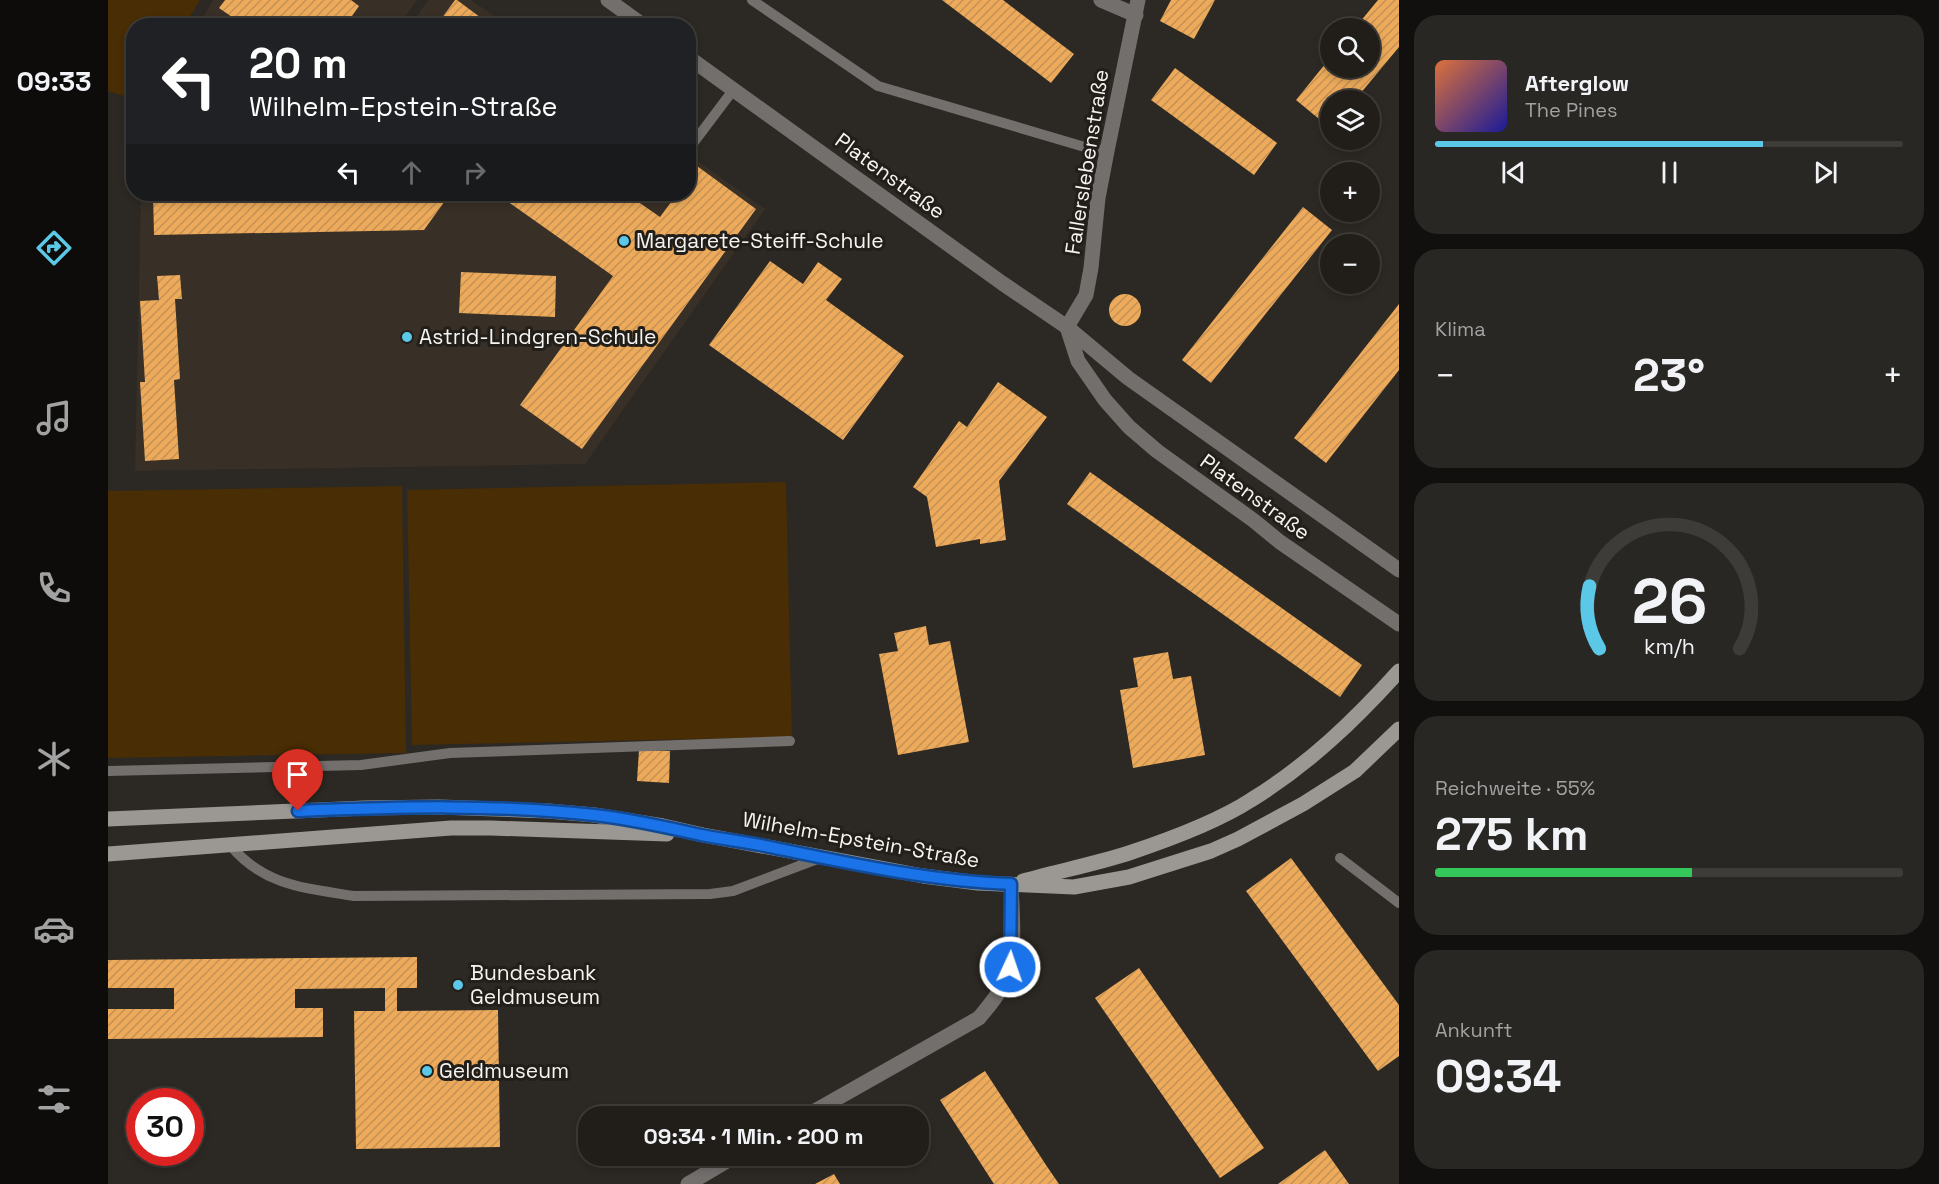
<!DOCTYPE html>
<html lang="de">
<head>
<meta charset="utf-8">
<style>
	:root { --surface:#211e1a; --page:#292723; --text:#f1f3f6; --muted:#a2a2a2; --line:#3e3c39; --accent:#5bc8e7 }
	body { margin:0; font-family:"Space Grotesk",sans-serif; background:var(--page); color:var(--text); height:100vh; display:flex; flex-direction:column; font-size:22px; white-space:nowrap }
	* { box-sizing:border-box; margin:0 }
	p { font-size:20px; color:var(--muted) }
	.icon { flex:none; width:33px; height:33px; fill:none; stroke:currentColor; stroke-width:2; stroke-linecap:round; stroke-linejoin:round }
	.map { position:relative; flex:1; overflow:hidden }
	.side { display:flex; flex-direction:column; gap:15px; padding:15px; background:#12100e; width:540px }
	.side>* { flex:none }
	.banner { position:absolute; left:18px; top:18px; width:570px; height:183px; border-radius:24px; box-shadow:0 3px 9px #0003,0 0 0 2px var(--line); background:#202124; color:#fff; overflow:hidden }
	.controls { position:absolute; left:1212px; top:18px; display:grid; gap:12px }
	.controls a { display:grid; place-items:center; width:60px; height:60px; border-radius:50%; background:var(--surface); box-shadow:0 3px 9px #0003,0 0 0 2px var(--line); font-size:30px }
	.speed { position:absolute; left:18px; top:1088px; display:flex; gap:12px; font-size:30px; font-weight:700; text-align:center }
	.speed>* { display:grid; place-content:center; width:78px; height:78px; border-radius:50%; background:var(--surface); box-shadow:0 3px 9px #0003,0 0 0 2px var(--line); line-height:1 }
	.speed .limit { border:9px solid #d22; background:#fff; color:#111 }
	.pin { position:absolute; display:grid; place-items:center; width:51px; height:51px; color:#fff; margin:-62px -26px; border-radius:50% 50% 50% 0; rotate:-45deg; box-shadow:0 0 6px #0007 }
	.pin .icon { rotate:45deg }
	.me { position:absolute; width:66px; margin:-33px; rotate:3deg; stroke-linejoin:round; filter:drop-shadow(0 0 4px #0008) }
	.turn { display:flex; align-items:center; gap:21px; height:126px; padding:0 24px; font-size:27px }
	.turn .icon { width:78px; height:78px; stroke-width:2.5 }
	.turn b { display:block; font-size:42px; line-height:51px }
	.lanes { display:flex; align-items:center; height:57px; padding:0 24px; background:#0003; justify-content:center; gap:30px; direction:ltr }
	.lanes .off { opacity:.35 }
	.big { font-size:45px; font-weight:700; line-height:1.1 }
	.side .tile { flex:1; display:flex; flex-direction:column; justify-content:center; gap:9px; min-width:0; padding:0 21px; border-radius:24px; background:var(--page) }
	.side .dial { align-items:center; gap:0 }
	.dial svg { height:156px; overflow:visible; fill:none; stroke:var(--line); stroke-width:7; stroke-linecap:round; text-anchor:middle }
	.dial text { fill:var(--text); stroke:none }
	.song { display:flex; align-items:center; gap:18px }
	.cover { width:72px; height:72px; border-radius:9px; background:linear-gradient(135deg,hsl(20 70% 55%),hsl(240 70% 35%)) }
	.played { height:6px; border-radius:3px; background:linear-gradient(90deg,var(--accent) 70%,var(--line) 70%) }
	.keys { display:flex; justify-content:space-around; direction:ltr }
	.heat { display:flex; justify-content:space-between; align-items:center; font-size:33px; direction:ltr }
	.charge { height:9px; border-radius:4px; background:linear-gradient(90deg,#34c759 55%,var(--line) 0) }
	.trip { position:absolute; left:470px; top:1106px; width:351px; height:60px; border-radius:24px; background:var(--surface); box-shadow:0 3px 9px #0003,0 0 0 2px var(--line); font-weight:700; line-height:60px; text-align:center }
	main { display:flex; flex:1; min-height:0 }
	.menu { display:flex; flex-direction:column; width:108px; justify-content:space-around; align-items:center; background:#0d0c0a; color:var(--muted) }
	.menu .icon { width:42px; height:42px }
	.menu .current { color:var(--accent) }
	.menu b { font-size:27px; color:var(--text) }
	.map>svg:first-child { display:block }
	.built { fill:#382f26 }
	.park { fill:#492d04 }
	.building { fill:url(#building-hatch) }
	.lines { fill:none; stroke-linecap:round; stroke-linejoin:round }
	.service { stroke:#726f6d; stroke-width:10 }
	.minor { stroke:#726f6d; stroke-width:15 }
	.secondary { stroke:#9b9894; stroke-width:15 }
	.route-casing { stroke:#114b97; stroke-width:15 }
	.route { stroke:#1a73e8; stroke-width:10 }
	.poi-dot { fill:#5bc8e7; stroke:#221e1a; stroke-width:2 }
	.labels { text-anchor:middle; stroke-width:6; stroke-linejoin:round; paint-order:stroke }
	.street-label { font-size:21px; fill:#f6f4f1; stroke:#221e1a }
	.poi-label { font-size:21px; fill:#f6f4f1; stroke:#221e1a; text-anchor:start }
</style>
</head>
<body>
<main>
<nav class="menu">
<b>09:33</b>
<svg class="icon current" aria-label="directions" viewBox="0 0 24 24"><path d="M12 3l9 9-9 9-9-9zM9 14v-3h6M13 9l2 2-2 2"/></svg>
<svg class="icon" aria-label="music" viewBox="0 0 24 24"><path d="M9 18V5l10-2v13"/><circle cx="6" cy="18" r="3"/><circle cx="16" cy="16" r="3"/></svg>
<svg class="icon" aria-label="phone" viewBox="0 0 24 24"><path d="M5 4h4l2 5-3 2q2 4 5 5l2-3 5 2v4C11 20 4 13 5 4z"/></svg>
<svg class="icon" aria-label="climate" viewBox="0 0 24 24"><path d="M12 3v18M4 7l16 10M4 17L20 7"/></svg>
<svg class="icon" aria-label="car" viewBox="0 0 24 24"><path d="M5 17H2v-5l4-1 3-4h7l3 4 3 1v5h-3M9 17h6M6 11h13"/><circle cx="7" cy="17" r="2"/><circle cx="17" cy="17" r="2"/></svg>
<svg class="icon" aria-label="filters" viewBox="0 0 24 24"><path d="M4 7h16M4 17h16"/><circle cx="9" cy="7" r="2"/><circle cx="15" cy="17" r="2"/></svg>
</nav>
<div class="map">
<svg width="1291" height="1184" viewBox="0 0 1291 1184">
	<defs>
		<pattern id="building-hatch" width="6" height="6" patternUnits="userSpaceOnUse" patternTransform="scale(1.5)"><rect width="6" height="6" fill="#ecaa5a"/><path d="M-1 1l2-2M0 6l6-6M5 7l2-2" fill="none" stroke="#c49256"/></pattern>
	</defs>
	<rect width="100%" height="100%" fill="#2c2823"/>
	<g class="built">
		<path d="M105 0H309L291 25 90 26Z"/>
		<path d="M320 0H363L399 25 302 26Z"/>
		<path d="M581 155 657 209 477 464 27 471 33 194H580Z"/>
	</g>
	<g class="park">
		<path d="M0 0H92L77 25 26 26 25 99 0 91Z"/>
		<path d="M678 482 684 737 304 745 299 490Z"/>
		<path d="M294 486 298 753 0 758V491Z"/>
	</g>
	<g class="building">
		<path d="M117 0H243L251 6 237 26H137L111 8Z"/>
		<path d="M347 0H349L384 26H328Z"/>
		<path d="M834 0H895L966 54 943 83Z"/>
		<path d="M1063 0H1107L1086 39 1052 21Z"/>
		<path d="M1270 0H1291V47L1247 100H1222V128L1188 100 1222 58V68H1262V28H1247Z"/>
		<path d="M1067 68 1169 143 1146 175 1043 100Z"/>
		<path d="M589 166 648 209 474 449 412 405 505 276 389 194H519L552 217 569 194H580V178Z"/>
		<path d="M45 194H342L316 230 46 235Z"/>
		<path d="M1195 207 1224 230 1103 383 1074 360Z"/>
		<path d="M662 261 695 284 710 262 734 279 718 300 796 356 735 440 601 345Z"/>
		<path d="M353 272 448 276 447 317 351 313Z"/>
		<path d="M72 275 74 299H67L72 379 66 380 71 459 37 461 32 382H37L32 301 51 300 49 276Z"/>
		<circle cx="1017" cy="310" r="16"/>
		<path d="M1291 304V370L1218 463 1186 438Z"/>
		<path d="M890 382 939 417 891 481 898 540 872 544V539L828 547 819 497 805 487 851 421 859 427Z"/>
		<path d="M982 472 1254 665 1232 697 959 504Z"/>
		<path d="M818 626 821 645 842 641 861 742 790 755 771 654 790 651 786 633Z"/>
		<path d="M1060 652 1065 679 1083 676 1097 755 1025 768 1012 690 1030 687 1025 658Z"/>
		<path d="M531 750 562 751 561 783 529 781Z"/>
		<path d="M1183 858 1291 1005V1056L1270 1071 1138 891Z"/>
		<path d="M309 957V988H289V1011L390 1010 392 1147 248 1149 246 1011H277V988L187 989V1008H215V1037L0 1039V1009H66V988H0V960Z"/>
		<path d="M1031 968 1156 1148 1112 1178 987 998Z"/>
		<path d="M877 1071 938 1165 951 1184H886L832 1100Z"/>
		<path d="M1217 1150 1241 1184H1170Z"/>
		<path d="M726 1174 732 1184H707Z"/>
	</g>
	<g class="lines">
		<g class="service">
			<path d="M644 0 770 86 980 148 999 151"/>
			<path d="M580 150 626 89"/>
			<path d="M0 771 253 765 342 753 682 741"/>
			<path d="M122 845C156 886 197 888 246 896L602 894 625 891 712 858"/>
			<path d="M1232 858 1291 903"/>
		</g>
		<g class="minor">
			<path d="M500 0 536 26"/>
			<path d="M993 0 1028 15"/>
			<path d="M580 57 894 283 959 327 1020 378 1291 570"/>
			<path d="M959 327 970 361 997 400 1021 427 1049 451 1145 520 1172 542 1291 624"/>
			<path d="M959 327 978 295 983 268 990 198 999 151 1030 0"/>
			<path d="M698 1116 871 1018C880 1007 890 996 896 983 909 956 904 913 903 884"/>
			<path d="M580 1184 629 1155"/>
		</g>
		<g class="secondary">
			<path d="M0 819 257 808 331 807 440 811 486 815 555 826 595 835 815 876 870 883 966 887 1021 877 1103 851 1130 839 1195 804 1247 771 1291 729"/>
			<path d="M0 854 343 828H383L559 834"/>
			<path d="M915 881C951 871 987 864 1021 853 1060 840 1109 822 1143 800 1200 765 1247 720 1291 671"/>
		</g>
	</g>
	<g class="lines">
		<g class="route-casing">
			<path id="route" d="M190 811C289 807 388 804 486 815 522 819 558 827 593 835 613 839 632 841 652 845 735 862 819 881 903 884L902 967"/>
		</g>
		<use href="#route" class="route"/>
	</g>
	<g class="poi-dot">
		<circle cx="516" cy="241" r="6"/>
		<circle cx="299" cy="337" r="6"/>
		<circle cx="350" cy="985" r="6"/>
		<circle cx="319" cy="1071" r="6"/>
	</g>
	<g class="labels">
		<g class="street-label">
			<text transform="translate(979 162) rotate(-81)" y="7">Fallerslebenstraße</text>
			<text transform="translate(782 176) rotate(36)" y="7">Platenstraße</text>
			<text transform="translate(1147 497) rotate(36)" y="7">Platenstraße</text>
			<text transform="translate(753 840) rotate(10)" y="7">Wilhelm-Epstein-Straße</text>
		</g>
		<g class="poi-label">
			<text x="528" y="248">Margarete-Steiff-Schule</text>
			<text x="311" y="344">Astrid-Lindgren-Schule</text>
			<text x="362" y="980">Bundesbank<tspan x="362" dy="24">Geldmuseum</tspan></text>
			<text x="331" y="1078">Geldmuseum</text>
		</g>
	</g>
</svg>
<div class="controls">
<a><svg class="icon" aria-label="search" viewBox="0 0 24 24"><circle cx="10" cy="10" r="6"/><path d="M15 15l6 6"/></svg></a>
<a><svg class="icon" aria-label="layers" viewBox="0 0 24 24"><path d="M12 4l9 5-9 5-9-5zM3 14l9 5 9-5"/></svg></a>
<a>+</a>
<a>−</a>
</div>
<div class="speed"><div class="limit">30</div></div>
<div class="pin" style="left:190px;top:811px;background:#d93025"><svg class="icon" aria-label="arrive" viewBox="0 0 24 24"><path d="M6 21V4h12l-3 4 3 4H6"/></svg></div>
<svg class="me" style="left:902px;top:967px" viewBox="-20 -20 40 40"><circle r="17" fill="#1a73e8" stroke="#fff" stroke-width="3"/><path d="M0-11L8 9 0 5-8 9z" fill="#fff"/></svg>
<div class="trip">09:34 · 1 Min. · 200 m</div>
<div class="banner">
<div class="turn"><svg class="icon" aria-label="left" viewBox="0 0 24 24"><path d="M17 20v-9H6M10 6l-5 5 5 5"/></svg><div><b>20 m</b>Wilhelm-Epstein-Straße</div></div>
<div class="lanes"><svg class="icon" aria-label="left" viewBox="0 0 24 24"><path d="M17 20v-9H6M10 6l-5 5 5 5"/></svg><svg class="icon off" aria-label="ahead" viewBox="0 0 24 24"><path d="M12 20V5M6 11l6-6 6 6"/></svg><svg class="icon off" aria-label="right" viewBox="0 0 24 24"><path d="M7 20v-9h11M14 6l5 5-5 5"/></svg></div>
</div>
</div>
<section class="side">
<div class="tile">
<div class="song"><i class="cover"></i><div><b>Afterglow</b><p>The Pines</p></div></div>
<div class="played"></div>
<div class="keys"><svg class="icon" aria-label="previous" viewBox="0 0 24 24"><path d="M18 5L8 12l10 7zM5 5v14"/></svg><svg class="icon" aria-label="pause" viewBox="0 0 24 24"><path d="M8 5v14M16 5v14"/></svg><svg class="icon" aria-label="next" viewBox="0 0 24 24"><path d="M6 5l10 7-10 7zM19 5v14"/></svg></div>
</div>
<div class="tile"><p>Klima</p>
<div class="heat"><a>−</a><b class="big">23°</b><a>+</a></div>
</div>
<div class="tile dial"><svg viewBox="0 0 100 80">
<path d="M14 69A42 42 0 1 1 86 69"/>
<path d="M14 69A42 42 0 0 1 9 37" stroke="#5bc8e7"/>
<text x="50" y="56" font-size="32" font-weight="700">26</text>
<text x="50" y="72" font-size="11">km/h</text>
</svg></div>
<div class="tile"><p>Reichweite · 55%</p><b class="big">275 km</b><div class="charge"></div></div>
<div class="tile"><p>Ankunft</p><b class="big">09:34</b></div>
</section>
</main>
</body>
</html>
